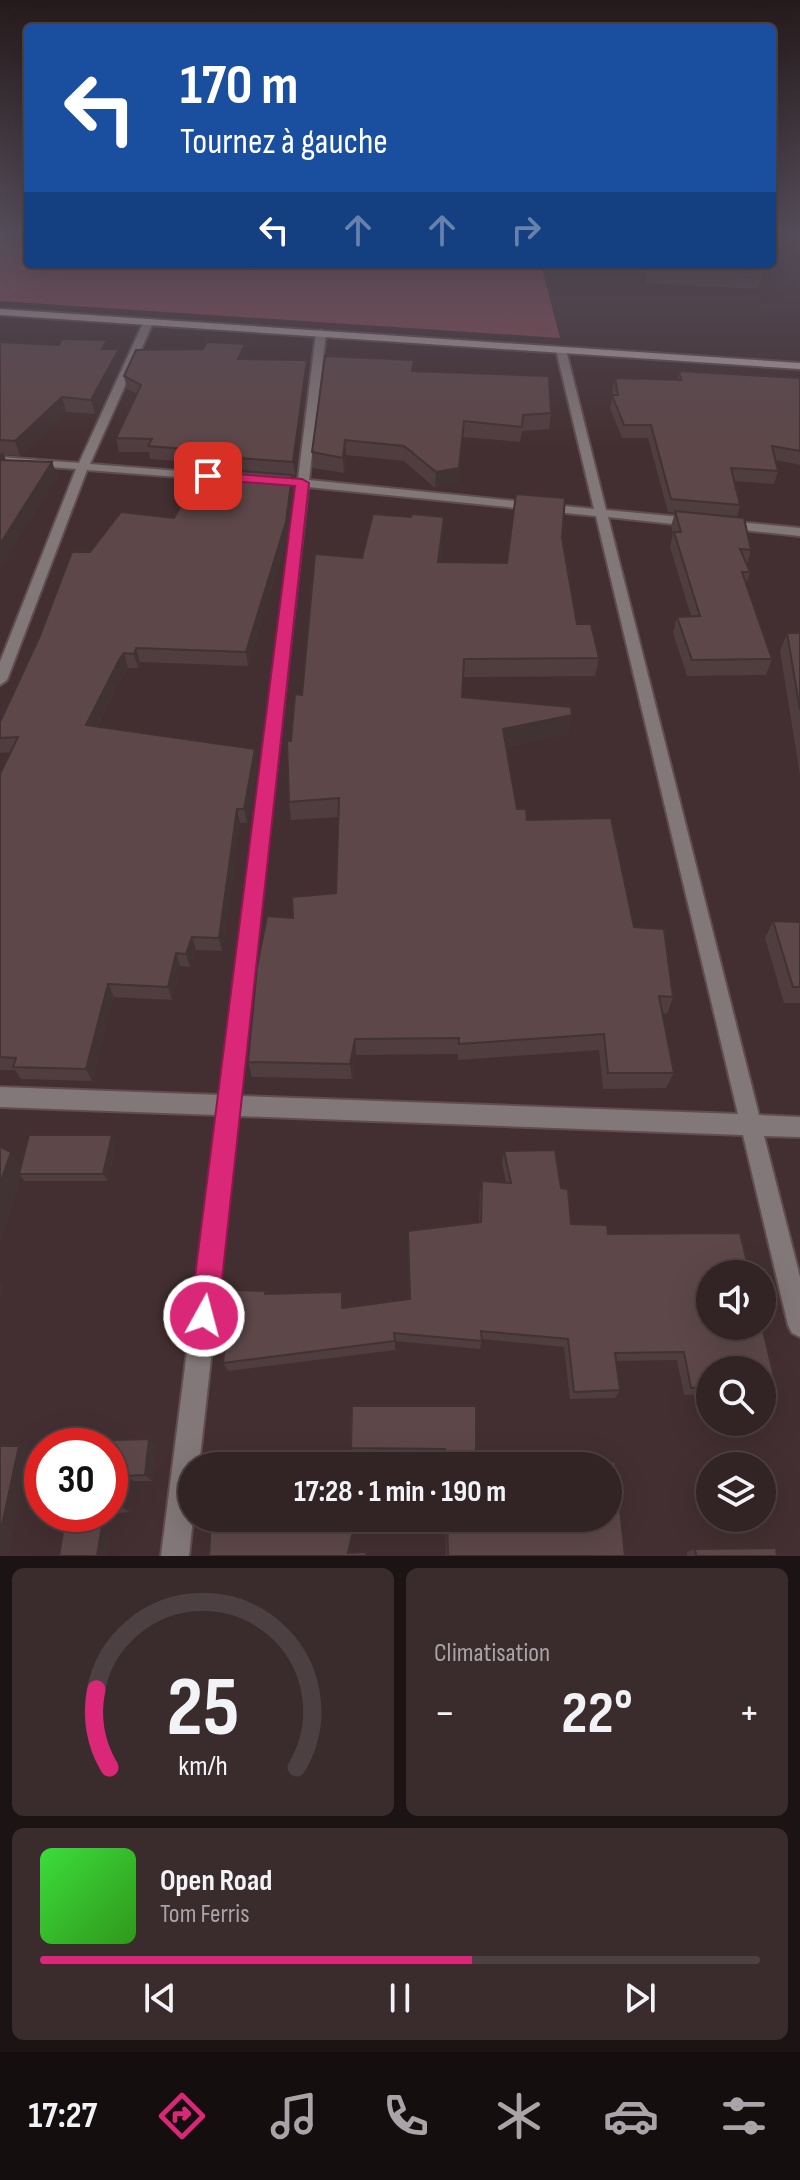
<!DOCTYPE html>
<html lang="fr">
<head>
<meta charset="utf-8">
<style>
	:root { --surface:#322325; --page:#3a2b2d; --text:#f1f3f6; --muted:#a8a4a7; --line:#4d4042; --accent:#db2777 }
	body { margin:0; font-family:"Sofia Sans Condensed",sans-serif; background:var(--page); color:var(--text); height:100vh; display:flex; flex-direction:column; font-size:30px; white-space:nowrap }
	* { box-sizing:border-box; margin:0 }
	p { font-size:26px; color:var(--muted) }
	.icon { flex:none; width:44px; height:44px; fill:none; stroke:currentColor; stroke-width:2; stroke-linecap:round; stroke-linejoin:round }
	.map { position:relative; height:1556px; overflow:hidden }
	.sheet { display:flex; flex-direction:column; gap:12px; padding:12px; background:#1c1314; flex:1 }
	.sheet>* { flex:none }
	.top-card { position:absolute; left:24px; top:24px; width:752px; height:244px; border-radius:8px; box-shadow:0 8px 32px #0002,0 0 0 2px var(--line); background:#1a4fa0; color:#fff; overflow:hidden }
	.tools { position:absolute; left:696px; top:1260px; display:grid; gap:16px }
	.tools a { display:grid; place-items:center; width:80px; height:80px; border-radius:50%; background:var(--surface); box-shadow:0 8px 32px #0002,0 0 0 2px var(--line); font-size:40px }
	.speed { position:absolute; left:24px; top:1428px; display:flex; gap:16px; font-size:40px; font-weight:700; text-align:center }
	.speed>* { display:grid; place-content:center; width:104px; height:104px; border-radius:50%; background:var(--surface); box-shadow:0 8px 32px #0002,0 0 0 2px var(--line); line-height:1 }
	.speed .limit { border:12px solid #d22; background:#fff; color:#111 }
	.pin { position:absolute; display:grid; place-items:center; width:68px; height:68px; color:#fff; margin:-34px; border-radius:16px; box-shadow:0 4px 12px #0006 }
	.me { position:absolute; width:88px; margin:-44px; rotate:7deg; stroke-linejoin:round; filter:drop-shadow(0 0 6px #0008) }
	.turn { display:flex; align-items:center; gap:28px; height:168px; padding:0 24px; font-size:36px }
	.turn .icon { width:104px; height:104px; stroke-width:2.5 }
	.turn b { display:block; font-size:56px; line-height:68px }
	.lanes { display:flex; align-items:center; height:76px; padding:0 24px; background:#0003; justify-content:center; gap:40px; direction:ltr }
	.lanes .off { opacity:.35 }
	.big { font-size:60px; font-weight:700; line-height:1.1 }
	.sheet .tile { flex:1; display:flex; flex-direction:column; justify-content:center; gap:12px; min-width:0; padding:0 28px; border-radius:12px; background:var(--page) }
	.sheet .dial { align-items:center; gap:0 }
	.dial svg { height:208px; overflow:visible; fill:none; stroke:var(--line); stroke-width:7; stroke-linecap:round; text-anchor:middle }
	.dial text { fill:var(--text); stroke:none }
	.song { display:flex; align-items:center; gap:24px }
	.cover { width:96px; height:96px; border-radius:12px; background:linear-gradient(135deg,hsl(120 70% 55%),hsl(110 70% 35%)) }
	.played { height:8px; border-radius:4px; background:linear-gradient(90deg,var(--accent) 60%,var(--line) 60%) }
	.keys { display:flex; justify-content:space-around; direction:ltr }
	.heat { display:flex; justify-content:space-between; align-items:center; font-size:44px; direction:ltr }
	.sheet .tiles { flex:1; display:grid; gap:12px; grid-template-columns:1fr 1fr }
	.tile:last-child { grid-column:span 2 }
	.trip { position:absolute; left:178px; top:1452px; width:444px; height:80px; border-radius:40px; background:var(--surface); box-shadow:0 8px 32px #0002,0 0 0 2px var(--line); font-weight:700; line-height:80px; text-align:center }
	.dock { display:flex; height:128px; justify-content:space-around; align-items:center; background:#140e0f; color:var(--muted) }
	.dock .icon { width:56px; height:56px }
	.dock .selected { color:var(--accent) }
	.dock b { font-size:36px; color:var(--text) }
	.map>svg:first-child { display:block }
	.green { fill:#844850 }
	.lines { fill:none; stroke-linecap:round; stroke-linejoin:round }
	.minor-casing { stroke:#604d4f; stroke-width:4 }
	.secondary-casing { stroke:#604d4f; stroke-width:4 }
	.minor { fill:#837879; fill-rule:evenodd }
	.secondary { fill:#af9e9f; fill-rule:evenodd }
	.wall { fill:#503d3f }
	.shaded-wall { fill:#413233 }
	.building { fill:#5d4749; stroke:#413233; stroke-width:2 }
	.route { fill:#db2777; stroke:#8e194d; stroke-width:2 }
</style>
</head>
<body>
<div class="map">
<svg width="800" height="1556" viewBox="0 0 800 1556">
	<rect width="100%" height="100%" fill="#432f31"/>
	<path class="green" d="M0 232H28V264H541L560 338 0 301Z"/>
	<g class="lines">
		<g class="minor-casing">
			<g id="minor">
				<path d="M148 320 153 323 90 464 218 474 224 477 218 480 87 470 7 680 0 685V662L76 469 0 463V457L79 463 143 323Z"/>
				<path d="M321 330 326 333 309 480 594 509 556 350 561 347 566 350 606 510 692 518 698 522 692 526 608 517 759 1115 800 1117V1137L764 1136 800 1277V1337L792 1333 788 1325 743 1135 238 1116 199 1466H192L193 1518 189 1556H161L217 1115 0 1107V1087L220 1095 297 486 287 482 298 479 316 333ZM308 487 596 516 738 1114 240 1096Z"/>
				<path d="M727 521 800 528V536L723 528V522Z"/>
			</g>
		</g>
		<g class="secondary-casing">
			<path id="secondary" d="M0 309 800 363V369L0 315Z"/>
		</g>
		<use href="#minor" class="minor"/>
		<use href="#secondary" class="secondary"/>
	</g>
	<g class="wall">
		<path d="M641 264H765L758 289 646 283V274L642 273Z"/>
		<path d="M0 342 109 349 122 363 95 414 66 412 20 456 4 455 6 460 52 462 57 476 0 568Z"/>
		<path d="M245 344 247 357 246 359 308 373 295 476H292L294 489 288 536 248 666 140 662 138 668H128L123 675 97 726 255 749 257 764 247 823H240L222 951 196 950 190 967 180 966 172 1000 114 997 92 1081 21 1079 15 1070H0V774L11 752 0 753V722L90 552 174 518 212 469 211 464 150 459 149 452H119L116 438 137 394 127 389 124 376 203 349Z"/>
		<path d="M414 371 551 413 549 429 522 431 520 442 463 437 458 483 435 488 404 461 346 455 344 473 313 468 312 452Z"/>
		<path d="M679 371 800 378V465L776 460 778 471 774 484 735 481 740 505 737 517 751 550 747 565 750 572 746 584 772 659 766 675 687 676 673 633 677 617 691 616 670 547 673 534 671 526 675 513 668 512 648 438H622L610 408 613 395 612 391 615 378 677 380Z"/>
		<path d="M411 517H444L440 562 507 563 562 538 577 624 599 658 595 676 463 677 462 697 572 715 568 734 506 747 517 809 634 927 673 997 667 1014 662 1013 674 1073 666 1088 603 1089 599 1050 458 1060V1054L356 1055 352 1079 252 1077 248 1062 293 918 336 893 338 817 291 820 289 802 291 741 302 695Z"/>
		<path d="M787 633H800V775L780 651Z"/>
		<path d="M773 921 800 922V1003H784L765 938Z"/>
		<path d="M112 1135 116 1142 108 1181H24L21 1176 0 1243 21 1166Z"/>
		<path d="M555 1150 561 1188 568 1189 571 1224 607 1225 608 1234 740 1233 750 1274H710V1326H762L776 1385 766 1392 762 1393V1370H710V1394L684 1395 677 1360 616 1361 620 1390 615 1398 570 1399 564 1347 482 1339 480 1349 395 1341V1350L228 1371 223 1363 230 1290 265 1291 266 1294 342 1292 343 1307 409 1299 408 1231 479 1223 480 1192 482 1181 506 1182 502 1163 504 1151Z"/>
		<path d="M352 1406H476V1458L615 1462 625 1556H446L445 1518H608V1466H444V1455L353 1454 351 1448Z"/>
		<path d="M149 1439 156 1445 152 1481H134L130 1512 110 1514V1446Z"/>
		<path d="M695 1549 777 1556H687V1552Z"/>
	</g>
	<g class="shaded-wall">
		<path d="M107 340 110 354 102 349Z"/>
		<path d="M245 344 247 357 239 371 238 359Z"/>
		<path d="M119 349 122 363 95 414 91 400Z"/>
		<path d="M307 360 308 373 295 476 293 462Z"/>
		<path d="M62 397 66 412 20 456 15 441Z"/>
		<path d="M464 421 458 483 435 488 436 472Z"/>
		<path d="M345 440 346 455 344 473 343 458Z"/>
		<path d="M3 452 8 467 0 474V455Z"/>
		<path d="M52 462 57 476 0 568V544Z"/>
		<path d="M292 475 294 489 288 536 248 666 246 652Z"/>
		<path d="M444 517 443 535 438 581V562Z"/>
		<path d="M136 648 140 662 138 668 134 654Z"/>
		<path d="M124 653 128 668 123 675 90 739 86 725 119 660Z"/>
		<path d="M572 715 568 734 500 748 503 729Z"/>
		<path d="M255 749 257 764 247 823 244 809Z"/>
		<path d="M237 809 240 823 222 951 219 938Z"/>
		<path d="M192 937 196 950 190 967 186 954Z"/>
		<path d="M176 953 180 966 172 1000 168 987Z"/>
		<path d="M108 984 114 997 92 1081 86 1069Z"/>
		<path d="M355 1039 356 1055 352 1079 350 1064Z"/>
		<path d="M112 1135 116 1142 108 1181 103 1174Z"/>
		<path d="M11 1152 23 1169 19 1174 21 1176 0 1243V1184Z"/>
		<path d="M0 1281 4 1285 0 1299Z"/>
		<path d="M149 1439 156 1445 152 1481 145 1475Z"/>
		<path d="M19 1446 30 1453 8 1556H0V1534Z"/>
		<path d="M126 1476 134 1481 130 1512 122 1507Z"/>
		<path d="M110 1511 114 1513 107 1556H97L104 1514H110Z"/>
		<path d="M356 1518H360L351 1556 348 1553Z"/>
	</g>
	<g class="building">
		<path d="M61 339 107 340 102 349H119L91 400 62 397 15 441 0 440V342L59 345Z"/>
		<path d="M207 342 245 344 238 359 307 360 293 462 210 456 213 451 148 446 152 439 116 438 141 385 124 376 136 350 203 349Z"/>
		<path d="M325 356 414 360 412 371 549 376 551 413 523 415 522 427 464 421 459 468 436 472 404 446 345 440 343 458 312 452Z"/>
		<path d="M679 371 800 378V451L772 446 778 471 731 468 740 505 671 499 651 425H624L612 395H618L615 378 681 380Z"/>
		<path d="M0 460 52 462 0 544Z"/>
		<path d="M203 468 292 475 286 522 246 652 136 648 134 654 124 653 119 660 86 725 255 749 244 809H237L219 938 192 937 186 954 176 953 168 987 108 984 86 1069 13 1067 16 1058 0 1057V774L18 737 0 738V722L39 638 72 552H90L121 512 174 518Z"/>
		<path d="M516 494 565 498 562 538 577 624H591L599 658 464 659 462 697 571 707 572 715 503 729 517 809H526L527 820 611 818 634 927 664 929 673 997 659 996 674 1073H608L604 1034 459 1044V1038L355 1039 350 1064 248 1062 257 967 267 916 293 918 292 897 336 893 339 798 289 802 287 741H291L295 694 302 695 315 554 362 558 373 514 411 517 412 514 444 517 438 562 507 563Z"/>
		<path d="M675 511 744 518 751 550 740 549 750 572H742L772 659 692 660 677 617 700 616 674 532H681Z"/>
		<path d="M787 633H800V710Z"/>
		<path d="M773 921 800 922V987H793Z"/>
		<path d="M29 1135H112L103 1174H19Z"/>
		<path d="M0 1147 11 1152 0 1184Z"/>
		<path d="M555 1150 561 1188 568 1189 571 1224 607 1225 608 1234 740 1233 750 1274H710V1326H762L776 1385 762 1386V1370H710V1387L691 1388 684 1352 615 1353 620 1390 574 1392 568 1339 481 1331 482 1341 394 1333 395 1341 223 1363 230 1290 265 1291V1294L342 1292V1308L410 1299 408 1231 481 1222 482 1181 511 1183 504 1151Z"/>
		<path d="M352 1406H476V1458L615 1462 625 1556H448L447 1518H608V1466H445V1449L351 1448Z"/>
		<path d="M149 1439 145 1475 126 1476 122 1507 110 1508V1446H77L78 1441Z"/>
		<path d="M0 1446H19L0 1534Z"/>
		<path d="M216 1453 252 1466H215Z"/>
		<path d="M66 1514H104L97 1556H59Z"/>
		<path d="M211 1518H356L348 1553 366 1552V1556H209Z"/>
		<path d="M776 1548 777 1556H696L695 1549Z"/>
	</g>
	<linearGradient id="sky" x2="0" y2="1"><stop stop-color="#251a1b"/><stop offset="0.52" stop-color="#554d5a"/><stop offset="1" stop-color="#554d5a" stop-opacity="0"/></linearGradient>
	<rect width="800" height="450" fill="url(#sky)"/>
	<path class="route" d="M208 472 302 479 309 483 218 1316 214 1326 204 1330 194 1326 190 1316 295 486 204 479 202 476Z"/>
</svg>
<div class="tools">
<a><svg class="icon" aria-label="sound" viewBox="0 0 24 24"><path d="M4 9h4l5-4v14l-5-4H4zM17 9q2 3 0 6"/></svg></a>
<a><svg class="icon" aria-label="search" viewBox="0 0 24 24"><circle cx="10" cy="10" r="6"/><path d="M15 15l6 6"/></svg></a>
<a><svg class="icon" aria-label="layers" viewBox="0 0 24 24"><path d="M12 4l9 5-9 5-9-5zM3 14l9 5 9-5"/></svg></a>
</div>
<div class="speed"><div class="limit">30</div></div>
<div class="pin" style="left:208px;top:476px;background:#d93025"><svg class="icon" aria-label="arrive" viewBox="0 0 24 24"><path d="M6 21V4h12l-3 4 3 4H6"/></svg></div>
<svg class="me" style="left:204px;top:1316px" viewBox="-20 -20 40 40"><circle r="17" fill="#db2777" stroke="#fff" stroke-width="3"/><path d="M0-11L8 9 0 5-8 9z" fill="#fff"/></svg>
<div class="trip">17:28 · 1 min · 190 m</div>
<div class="top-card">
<div class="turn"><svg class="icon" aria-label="left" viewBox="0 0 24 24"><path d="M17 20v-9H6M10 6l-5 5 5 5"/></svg><div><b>170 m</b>Tournez à gauche</div></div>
<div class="lanes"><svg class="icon" aria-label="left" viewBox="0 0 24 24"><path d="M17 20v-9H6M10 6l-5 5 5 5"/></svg><svg class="icon off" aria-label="ahead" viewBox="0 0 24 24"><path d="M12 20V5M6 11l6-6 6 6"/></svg><svg class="icon off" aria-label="ahead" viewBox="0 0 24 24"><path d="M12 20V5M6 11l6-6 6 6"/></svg><svg class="icon off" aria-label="right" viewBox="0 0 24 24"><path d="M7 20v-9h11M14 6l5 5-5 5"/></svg></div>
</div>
</div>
<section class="sheet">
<div class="tiles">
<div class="tile dial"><svg viewBox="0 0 100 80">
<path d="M14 69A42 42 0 1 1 86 69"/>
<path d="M14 69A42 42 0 0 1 9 39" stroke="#db2777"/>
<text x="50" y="56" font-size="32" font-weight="700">25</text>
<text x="50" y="72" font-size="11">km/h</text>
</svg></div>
<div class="tile"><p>Climatisation</p>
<div class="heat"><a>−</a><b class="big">22°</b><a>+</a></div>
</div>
<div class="tile">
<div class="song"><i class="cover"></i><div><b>Open Road</b><p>Tom Ferris</p></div></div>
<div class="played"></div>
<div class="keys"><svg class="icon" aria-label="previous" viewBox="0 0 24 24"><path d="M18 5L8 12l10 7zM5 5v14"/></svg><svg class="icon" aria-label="pause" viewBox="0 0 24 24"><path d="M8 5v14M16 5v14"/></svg><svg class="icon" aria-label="next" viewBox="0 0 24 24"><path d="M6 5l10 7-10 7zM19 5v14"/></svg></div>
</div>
</div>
</section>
<nav class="dock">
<b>17:27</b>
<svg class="icon selected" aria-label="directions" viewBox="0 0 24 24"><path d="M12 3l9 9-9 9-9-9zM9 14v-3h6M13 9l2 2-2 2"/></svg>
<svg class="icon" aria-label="music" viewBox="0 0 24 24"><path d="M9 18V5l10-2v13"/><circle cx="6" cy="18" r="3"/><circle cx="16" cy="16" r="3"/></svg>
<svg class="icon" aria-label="phone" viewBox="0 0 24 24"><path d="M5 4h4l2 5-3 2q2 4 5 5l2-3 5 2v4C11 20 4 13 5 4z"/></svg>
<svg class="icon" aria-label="climate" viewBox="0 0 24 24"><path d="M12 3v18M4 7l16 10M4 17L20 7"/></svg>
<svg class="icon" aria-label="car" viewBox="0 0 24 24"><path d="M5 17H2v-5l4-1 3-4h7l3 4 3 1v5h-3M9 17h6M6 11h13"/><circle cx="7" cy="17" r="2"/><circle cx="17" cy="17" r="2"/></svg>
<svg class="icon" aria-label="filters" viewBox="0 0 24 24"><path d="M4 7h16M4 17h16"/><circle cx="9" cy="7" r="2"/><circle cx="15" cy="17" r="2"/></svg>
</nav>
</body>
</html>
